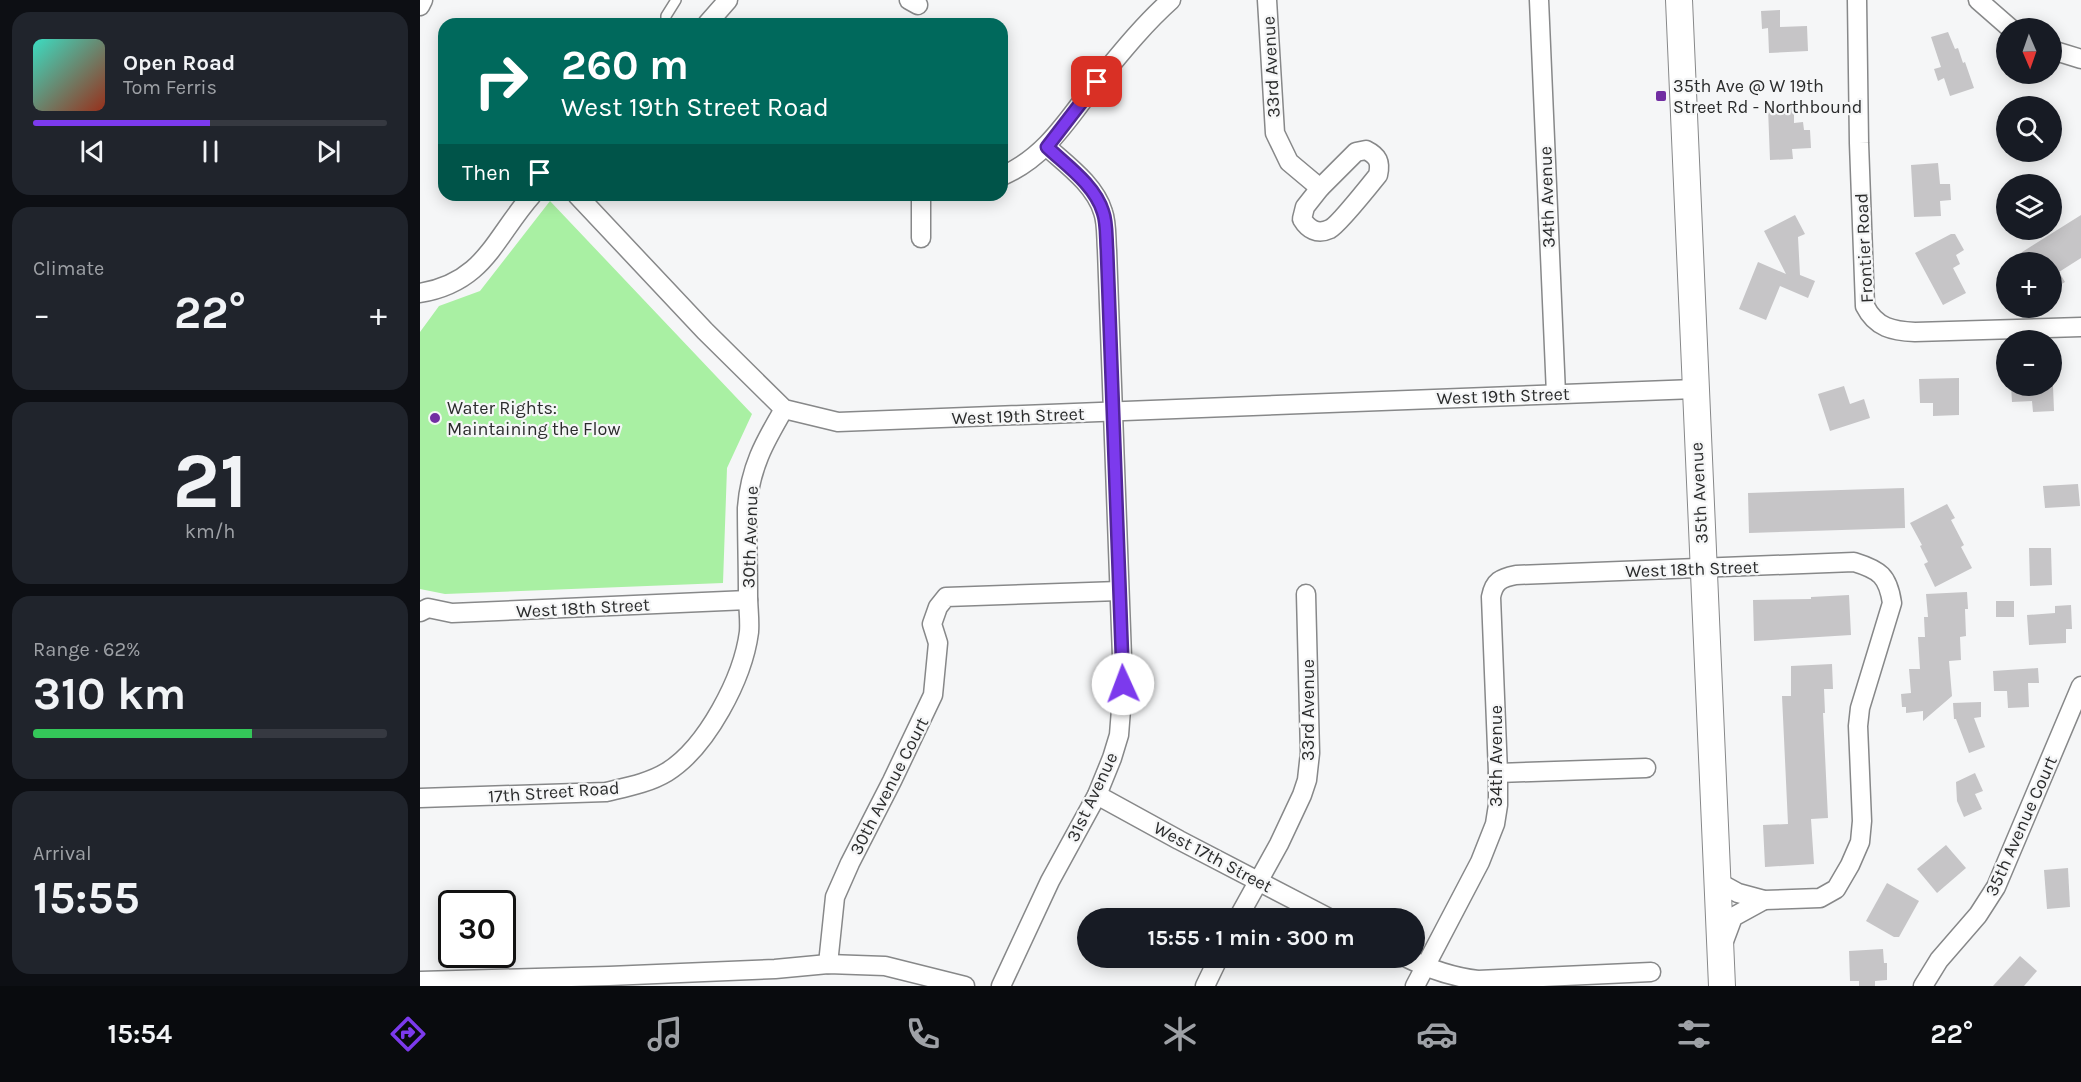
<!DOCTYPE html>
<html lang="en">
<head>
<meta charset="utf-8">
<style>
	:root { --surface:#171b24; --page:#20242c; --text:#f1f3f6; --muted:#9ea1a6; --line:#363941; --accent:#7c3aed }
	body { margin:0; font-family:Karla,sans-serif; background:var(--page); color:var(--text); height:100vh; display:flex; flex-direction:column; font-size:22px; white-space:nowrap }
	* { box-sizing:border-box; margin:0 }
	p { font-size:20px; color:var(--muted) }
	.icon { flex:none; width:33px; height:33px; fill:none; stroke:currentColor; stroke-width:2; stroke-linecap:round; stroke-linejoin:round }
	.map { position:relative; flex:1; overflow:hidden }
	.drawer { display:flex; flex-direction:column; gap:12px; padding:12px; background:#0d0f14; width:420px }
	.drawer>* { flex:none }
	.banner { position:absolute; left:18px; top:18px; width:570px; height:183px; border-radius:18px; box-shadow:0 3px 15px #0003; background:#00695c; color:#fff; overflow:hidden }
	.needle { width:39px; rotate:178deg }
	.controls { position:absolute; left:1576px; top:18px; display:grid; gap:12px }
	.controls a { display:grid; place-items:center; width:66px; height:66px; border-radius:50%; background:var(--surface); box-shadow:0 3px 15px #0003; font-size:30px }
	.speed { position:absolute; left:18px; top:890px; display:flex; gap:12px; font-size:30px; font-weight:700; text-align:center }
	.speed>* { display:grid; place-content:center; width:78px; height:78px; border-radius:50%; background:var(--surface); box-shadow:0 3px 15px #0003; line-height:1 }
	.speed .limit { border:3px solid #111; border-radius:9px; background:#fff; color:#111 }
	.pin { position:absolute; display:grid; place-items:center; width:51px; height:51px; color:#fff; margin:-26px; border-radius:12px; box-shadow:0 3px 9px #0006 }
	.me { position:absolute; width:66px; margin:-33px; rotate:358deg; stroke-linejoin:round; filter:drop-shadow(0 0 4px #0008) }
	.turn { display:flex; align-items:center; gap:21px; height:126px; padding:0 24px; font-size:27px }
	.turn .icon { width:78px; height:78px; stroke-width:2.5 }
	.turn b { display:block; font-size:42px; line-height:51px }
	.then { display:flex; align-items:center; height:57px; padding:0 24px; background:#0003; gap:12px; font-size:22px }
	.big { font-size:45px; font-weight:700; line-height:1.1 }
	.drawer .card { flex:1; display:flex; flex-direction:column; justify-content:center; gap:9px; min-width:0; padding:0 21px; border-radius:18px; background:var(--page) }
	.drawer .dial { align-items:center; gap:0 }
	.dial b { font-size:78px; line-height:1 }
	.song { display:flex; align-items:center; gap:18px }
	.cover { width:72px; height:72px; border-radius:9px; background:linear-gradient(135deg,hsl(170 70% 55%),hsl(10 70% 35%)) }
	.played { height:6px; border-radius:3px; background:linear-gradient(90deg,var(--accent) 50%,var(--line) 50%) }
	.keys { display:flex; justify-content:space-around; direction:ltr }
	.heat { display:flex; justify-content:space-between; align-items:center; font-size:33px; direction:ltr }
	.charge { height:9px; border-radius:4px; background:linear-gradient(90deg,#34c759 62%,var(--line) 0) }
	.trip { position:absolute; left:657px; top:908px; width:348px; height:60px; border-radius:30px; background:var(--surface); box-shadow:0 3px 15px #0003; font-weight:700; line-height:60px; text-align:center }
	.menu { display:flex; height:96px; justify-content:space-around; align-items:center; background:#090b0e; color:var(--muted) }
	.menu .icon { width:42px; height:42px }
	.menu .active { color:var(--accent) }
	.menu b { font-size:27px; color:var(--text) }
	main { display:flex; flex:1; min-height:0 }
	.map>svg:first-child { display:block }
	.green { fill:#a9f0a3 }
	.building { fill:#c6c5c7 }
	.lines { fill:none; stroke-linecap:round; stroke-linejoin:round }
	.service-casing { stroke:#878889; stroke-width:12 }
	.minor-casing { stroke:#878889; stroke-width:21 }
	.secondary-casing { stroke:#878889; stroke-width:28 }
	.service { stroke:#fff; stroke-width:9 }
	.minor { stroke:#fff; stroke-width:18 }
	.secondary { stroke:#fff; stroke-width:26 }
	.route-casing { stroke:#51269a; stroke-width:15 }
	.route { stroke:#7c3aed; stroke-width:10 }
	.poi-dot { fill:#712ea2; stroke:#f5f6f7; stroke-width:2 }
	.labels { text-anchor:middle; stroke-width:4.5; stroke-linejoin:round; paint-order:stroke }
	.street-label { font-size:18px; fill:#2b2c2c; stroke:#f5f6f7 }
	.poi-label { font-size:18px; fill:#2b2c2c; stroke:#f5f6f7; text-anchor:start }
</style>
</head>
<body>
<main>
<section class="drawer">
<div class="card">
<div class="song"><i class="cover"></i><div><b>Open Road</b><p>Tom Ferris</p></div></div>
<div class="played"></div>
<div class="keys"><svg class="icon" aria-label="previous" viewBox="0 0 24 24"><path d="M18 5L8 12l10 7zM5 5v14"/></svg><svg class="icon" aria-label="pause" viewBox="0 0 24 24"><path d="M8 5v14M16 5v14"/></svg><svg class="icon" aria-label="next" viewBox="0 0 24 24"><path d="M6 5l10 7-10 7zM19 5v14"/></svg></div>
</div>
<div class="card"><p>Climate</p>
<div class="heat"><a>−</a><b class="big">22°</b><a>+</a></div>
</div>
<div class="card dial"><b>21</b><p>km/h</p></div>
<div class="card"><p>Range · 62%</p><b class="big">310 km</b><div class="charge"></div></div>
<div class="card"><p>Arrival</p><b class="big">15:55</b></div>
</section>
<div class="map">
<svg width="1661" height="986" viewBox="0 0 1661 986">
	<rect width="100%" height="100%" fill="#f5f6f7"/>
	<path class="green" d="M130 201 332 414 307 468 303 583 25 594 0 589V332L19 306 60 291Z"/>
	<g class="building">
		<path d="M1360 10V27L1387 26 1388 51 1349 53 1348 28 1342 29 1341 11Z"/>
		<path d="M1528 32 1535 49 1538 48 1543 63 1545 62 1554 88 1530 96 1524 78 1518 81 1514 69 1521 67 1511 37Z"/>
		<path d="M1374 107V123L1383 122 1384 130H1390L1391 148 1372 149 1373 159 1350 160 1348 108Z"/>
		<path d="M1518 163 1520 184H1530L1531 200 1520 201 1521 216 1494 217 1491 165Z"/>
		<path d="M1375 215 1385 234 1378 237 1380 275 1395 281 1388 298 1360 286 1346 320 1319 309 1338 262 1366 274 1344 231Z"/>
		<path d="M1661 215V258L1639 272 1645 282 1632 290V262H1605L1599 254Z"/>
		<path d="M1531 234H1535L1544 250 1536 255 1540 264 1533 268 1546 293 1523 305 1495 253Z"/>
		<path d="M1539 378V415L1513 416V403H1500L1499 379Z"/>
		<path d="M1424 386 1430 404 1444 399 1450 418 1410 431 1398 394Z"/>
		<path d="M1591 386H1633L1634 411 1613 412 1612 401 1592 402Z"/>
		<path d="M1658 484 1660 506 1625 508 1623 486Z"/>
		<path d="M1484 488 1485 528 1329 533 1328 493Z"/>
		<path d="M1527 504 1535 518 1531 520 1544 545 1541 547 1552 568 1515 587 1504 564 1508 562 1500 546 1502 545 1490 523Z"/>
		<path d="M1609 548H1631L1632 585 1610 586Z"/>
		<path d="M1547 592 1548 609H1545L1546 636 1540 637 1541 660 1529 661 1532 696 1503 721V711L1486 713V707H1482L1481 694 1491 693 1489 669H1500L1498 637H1505L1504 617H1508L1506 594Z"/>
		<path d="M1429 595 1431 635 1334 641 1333 600 1391 599V597Z"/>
		<rect x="1576" y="601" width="18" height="16"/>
		<path d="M1651 605 1652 629H1646V643L1609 645 1607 615 1635 613V606Z"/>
		<path d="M1412 664 1413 689H1404L1405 713H1403L1408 818 1391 819 1394 864 1345 867 1343 825 1368 824 1362 696H1371V666Z"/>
		<path d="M1618 668 1619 683H1608L1609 707 1588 708 1587 691H1574L1573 671Z"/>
		<path d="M1561 702V717L1554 718 1565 747 1549 753 1536 719H1534L1533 703Z"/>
		<path d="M1555 773 1563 791 1555 794 1562 809 1544 817 1537 801 1536 782Z"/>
		<path d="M1526 845 1546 868 1517 893 1497 869Z"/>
		<path d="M1648 868 1650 907 1627 909 1624 870Z"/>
		<path d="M1467 883 1499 901 1479 937H1474L1446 921Z"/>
		<path d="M1463 949 1464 963H1467V980L1455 981V986H1439V981H1430L1429 951Z"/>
		<path d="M1600 956 1617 971 1604 986H1573Z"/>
	</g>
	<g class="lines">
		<g class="service-casing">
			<path id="service" d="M246 24V16L256 0"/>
		</g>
		<g class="minor-casing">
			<g id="minor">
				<path d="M489 0 498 5"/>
				<path d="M847 0 855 133 869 162 900 188"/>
				<path d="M1119 0 1136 394"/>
				<path d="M1437 0 1439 143 1445 306C1456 328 1473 331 1495 332L1661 327"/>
				<path d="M1558 0 1590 28"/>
				<path d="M0 6 3 0"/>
				<path d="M287 24 308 0"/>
				<path d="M1632 50 1661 59"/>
				<path d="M946 150C958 156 961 162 958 175 950 185 918 225 910 229 897 235 888 229 882 219L885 207 900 188 936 152Z"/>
				<path d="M582 176C626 157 648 119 676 83 700 54 723 25 751 0"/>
				<path d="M157 195 285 331 364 409 418 422 1275 389"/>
				<path d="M501 238V195"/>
				<path d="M0 293C65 282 74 238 112 195"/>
				<path d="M0 612 8 608 32 613 328 600"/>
				<path d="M1078 773 1226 768"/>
				<path d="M677 795 759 840 909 918"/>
				<path d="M0 798 186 792C207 787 229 783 247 772 287 747 323 678 329 632 330 620 328 607 328 595 328 566 327 537 327 508 330 468 344 443 364 409"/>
				<path d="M818 918 859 844 882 795 887 780 890 753 886 594"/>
				<path d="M1304 941 1313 917 1344 900"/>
				<path d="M985 957C1009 969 1031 977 1058 980L1231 972"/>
				<path d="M408 964 415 897 430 863 472 781 513 695 518 643 512 624 518 607 526 597 699 591"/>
				<path d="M0 981 189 976 355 969 408 964 465 966 545 986"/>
				<path d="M581 986 630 881 677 795 692 758 699 735 703 684 687 250C686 238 687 223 683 212 675 185 647 165 627 147"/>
				<path d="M785 986 799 957"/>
				<path d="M995 986 1060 862 1075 824 1078 805V773L1071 597C1074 581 1081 578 1096 575L1434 562C1460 570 1468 576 1472 603L1440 708 1438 726 1442 821 1440 842 1430 865 1416 889 1400 898 1344 900 1318 893 1296 881"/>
				<path d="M1503 986 1519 960 1558 915 1576 887 1661 686"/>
			</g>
		</g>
		<g class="secondary-casing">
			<path id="secondary" d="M1259 0 1302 986"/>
		</g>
		<use href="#service" class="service"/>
		<use href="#minor" class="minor"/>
		<use href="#secondary" class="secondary"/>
	</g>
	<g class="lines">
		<g class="route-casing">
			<path id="route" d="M677 82 627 147C646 165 675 185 683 212 687 223 686 238 687 250L703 684"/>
		</g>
		<use href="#route" class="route"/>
	</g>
	<g class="poi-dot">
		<rect x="1235" y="90" width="12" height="12" rx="3"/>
		<circle cx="15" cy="418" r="6"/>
	</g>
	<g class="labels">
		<g class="street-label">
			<text transform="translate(851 67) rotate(-93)" y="6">33rd Avenue</text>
			<text transform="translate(1127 197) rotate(-92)" y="6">34th Avenue</text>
			<text transform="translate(1444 248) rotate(-93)" y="6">Frontier Road</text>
			<text transform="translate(1083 396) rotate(-2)" y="6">West 19th Street</text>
			<text transform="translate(598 416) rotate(-2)" y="6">West 19th Street</text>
			<text transform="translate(1279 493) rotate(-93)" y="6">35th Avenue</text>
			<text transform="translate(330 537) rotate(-88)" y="6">30th Avenue</text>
			<text transform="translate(1272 569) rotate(-2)" y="6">West 18th Street</text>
			<text transform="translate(163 608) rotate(-3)" y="6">West 18th Street</text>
			<text transform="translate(888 710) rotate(-90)" y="6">33rd Avenue</text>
			<text transform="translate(1076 756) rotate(-90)" y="6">34th Avenue</text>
			<text transform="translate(469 786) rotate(-63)" y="6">30th Avenue Court</text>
			<text transform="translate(134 792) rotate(-4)" y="6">17th Street Road</text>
			<text transform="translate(672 797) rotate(-65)" y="6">31st Avenue</text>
			<text transform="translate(1601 826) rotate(-66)" y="6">35th Avenue Court</text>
			<text transform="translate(793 857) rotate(28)" y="6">West 17th Street</text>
		</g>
		<g class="poi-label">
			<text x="1253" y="92">35th Ave @ W 19th<tspan x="1253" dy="21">Street Rd - Northbound</tspan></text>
			<text x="27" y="414">Water Rights:<tspan x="27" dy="21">Maintaining the Flow</tspan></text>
		</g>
	</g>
</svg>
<div class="controls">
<a><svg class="needle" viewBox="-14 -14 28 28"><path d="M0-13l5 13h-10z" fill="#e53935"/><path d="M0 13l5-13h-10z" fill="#9ea1a6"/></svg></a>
<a><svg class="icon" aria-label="search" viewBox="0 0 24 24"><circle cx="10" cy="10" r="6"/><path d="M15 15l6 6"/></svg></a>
<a><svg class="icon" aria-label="layers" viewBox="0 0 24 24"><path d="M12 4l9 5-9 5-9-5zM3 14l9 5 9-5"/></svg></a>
<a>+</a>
<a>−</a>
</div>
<div class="speed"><div class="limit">30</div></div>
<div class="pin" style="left:677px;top:82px;background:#d93025"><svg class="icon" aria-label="arrive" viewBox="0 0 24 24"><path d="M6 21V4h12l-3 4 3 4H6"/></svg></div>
<svg class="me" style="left:703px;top:684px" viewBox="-20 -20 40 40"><circle r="19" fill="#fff"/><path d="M0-13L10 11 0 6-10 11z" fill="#7c3aed"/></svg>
<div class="trip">15:55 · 1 min · 300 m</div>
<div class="banner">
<div class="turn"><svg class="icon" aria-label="right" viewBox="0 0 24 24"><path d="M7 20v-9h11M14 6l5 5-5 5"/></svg><div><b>260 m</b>West 19th Street Road</div></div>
<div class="then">Then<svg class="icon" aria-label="arrive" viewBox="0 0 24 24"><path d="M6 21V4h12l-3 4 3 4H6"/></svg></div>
</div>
</div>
</main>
<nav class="menu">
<b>15:54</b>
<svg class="icon active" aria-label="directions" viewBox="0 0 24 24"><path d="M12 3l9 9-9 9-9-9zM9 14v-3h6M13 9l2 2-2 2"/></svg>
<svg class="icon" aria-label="music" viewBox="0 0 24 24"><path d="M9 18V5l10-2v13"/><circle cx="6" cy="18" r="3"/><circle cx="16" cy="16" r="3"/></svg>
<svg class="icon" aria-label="phone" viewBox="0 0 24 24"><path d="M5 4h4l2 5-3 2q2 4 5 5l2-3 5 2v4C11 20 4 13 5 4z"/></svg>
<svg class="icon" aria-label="climate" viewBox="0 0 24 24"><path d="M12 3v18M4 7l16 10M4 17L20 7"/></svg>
<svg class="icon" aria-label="car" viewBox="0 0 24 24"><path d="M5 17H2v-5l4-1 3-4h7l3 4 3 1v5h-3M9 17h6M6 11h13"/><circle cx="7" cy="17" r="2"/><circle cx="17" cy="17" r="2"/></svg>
<svg class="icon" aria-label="filters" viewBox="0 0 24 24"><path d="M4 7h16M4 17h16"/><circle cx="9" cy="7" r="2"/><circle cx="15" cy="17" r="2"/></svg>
<b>22°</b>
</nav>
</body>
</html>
